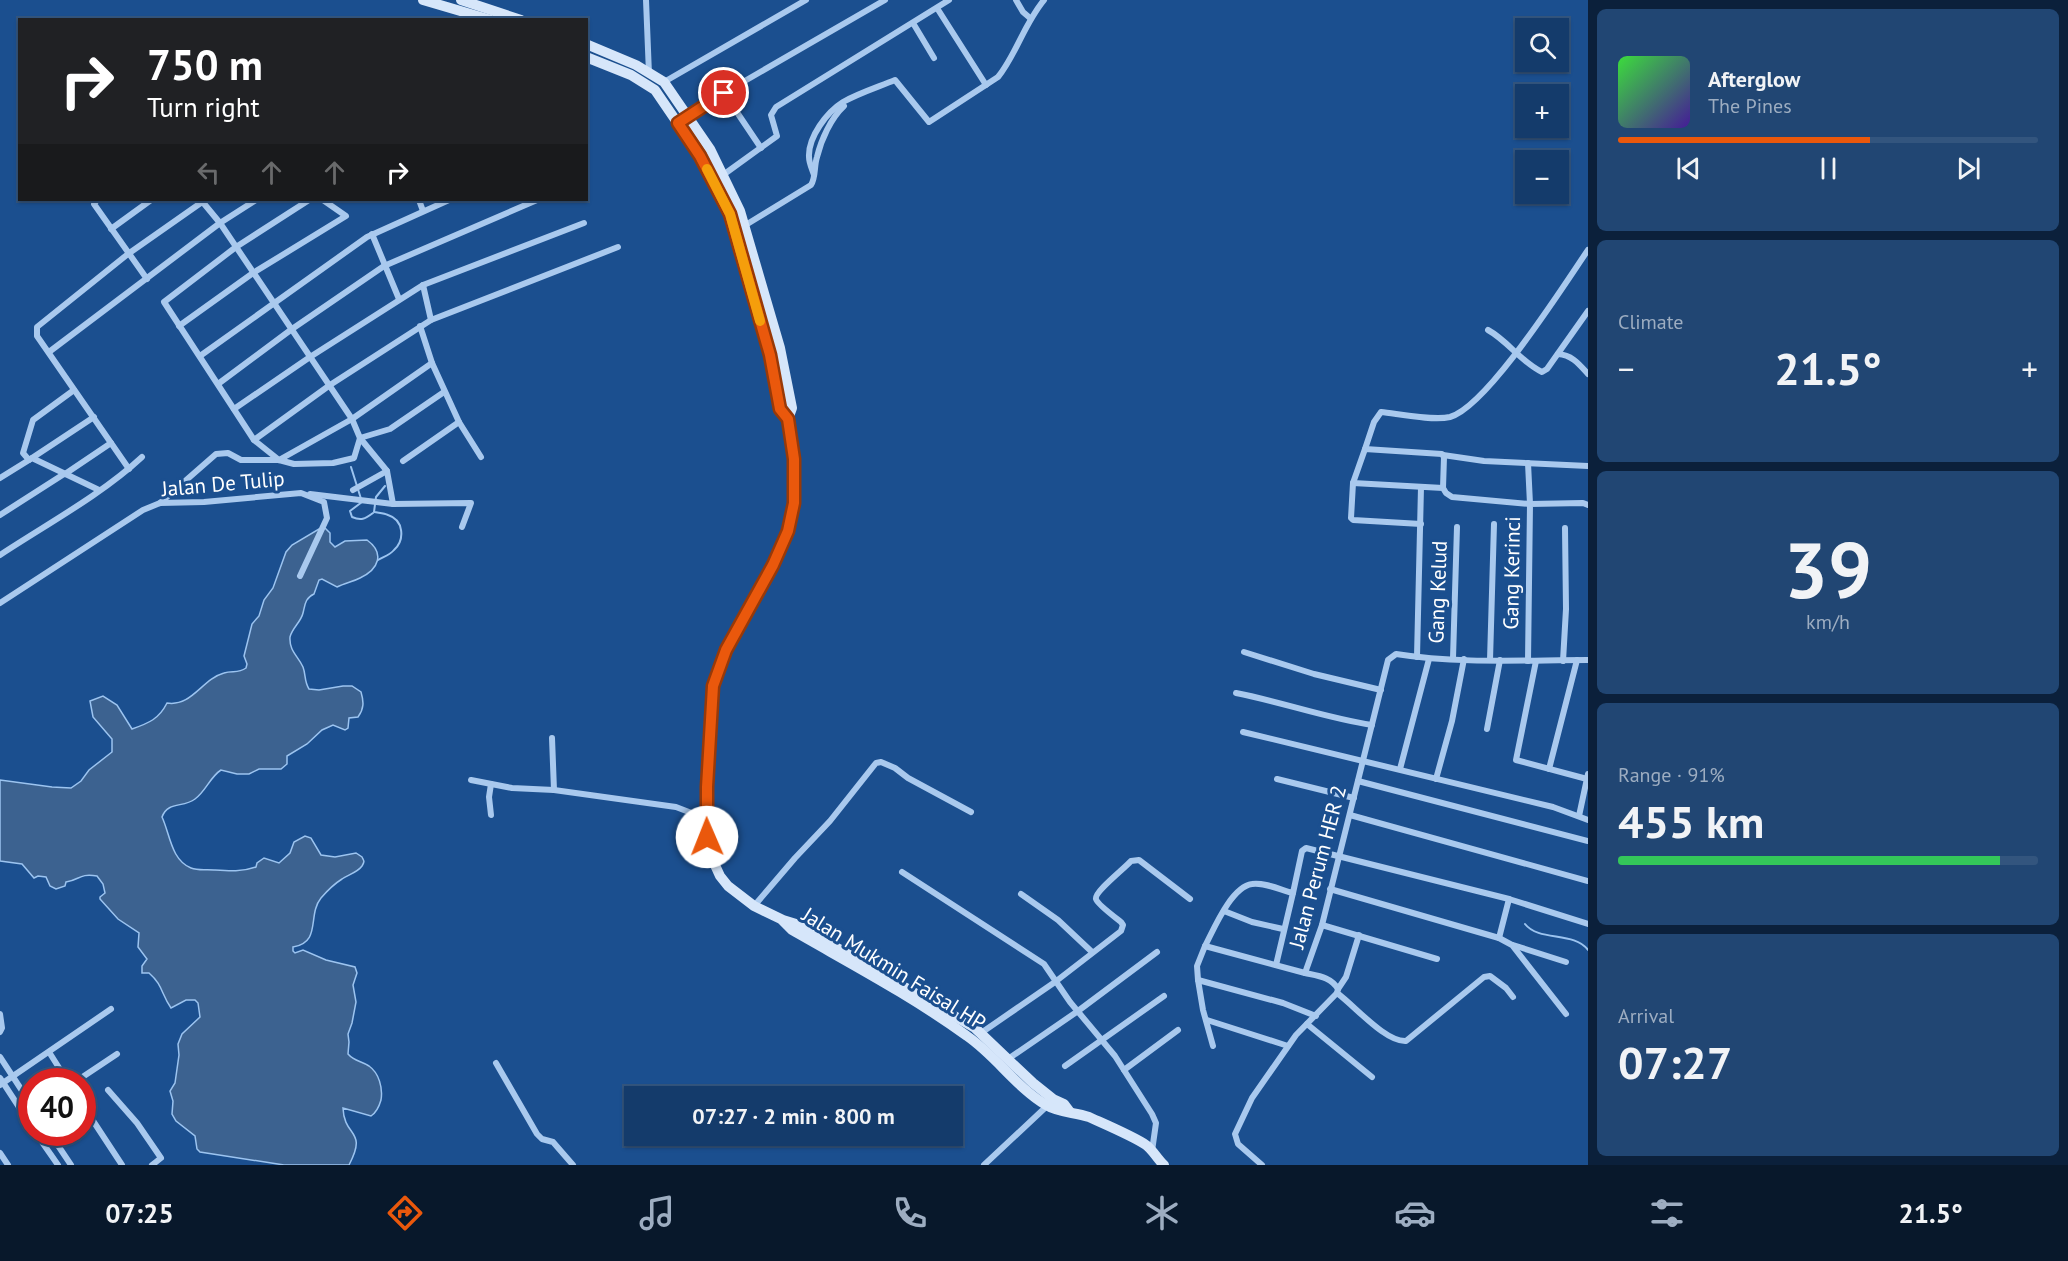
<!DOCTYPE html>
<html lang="en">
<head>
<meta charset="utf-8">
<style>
	:root { --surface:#143b6b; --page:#214673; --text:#f1f3f6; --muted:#9dadc1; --line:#33557e; --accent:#ea580c }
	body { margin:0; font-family:"PT Sans",sans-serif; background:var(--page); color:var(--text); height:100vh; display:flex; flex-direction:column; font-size:22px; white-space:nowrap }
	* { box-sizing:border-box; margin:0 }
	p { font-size:20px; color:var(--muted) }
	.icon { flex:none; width:33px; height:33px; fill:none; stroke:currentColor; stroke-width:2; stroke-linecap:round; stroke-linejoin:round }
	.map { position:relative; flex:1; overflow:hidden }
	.sheet { display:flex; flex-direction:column; gap:9px; padding:9px; background:#0b203b; width:480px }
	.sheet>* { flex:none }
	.guide { position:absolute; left:18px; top:18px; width:570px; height:183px; border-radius:0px; box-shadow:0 2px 4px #0004,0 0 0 2px var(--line); background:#202124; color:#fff; overflow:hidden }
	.controls { position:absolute; left:1515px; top:18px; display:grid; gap:12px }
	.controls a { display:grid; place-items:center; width:54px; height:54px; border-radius:0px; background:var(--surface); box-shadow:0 2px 4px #0004,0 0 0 2px var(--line); font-size:30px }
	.speed { position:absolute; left:18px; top:1068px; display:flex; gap:12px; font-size:30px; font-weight:700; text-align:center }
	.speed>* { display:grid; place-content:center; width:78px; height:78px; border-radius:50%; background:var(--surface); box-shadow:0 2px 4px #0004,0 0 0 2px var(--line); line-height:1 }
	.speed .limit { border:9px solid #d22; background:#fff; color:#111 }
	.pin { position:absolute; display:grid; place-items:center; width:51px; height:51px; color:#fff; margin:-26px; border:3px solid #fff; border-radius:50%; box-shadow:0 2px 6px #0007 }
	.me { position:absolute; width:66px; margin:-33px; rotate:359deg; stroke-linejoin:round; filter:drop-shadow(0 0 4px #0008) }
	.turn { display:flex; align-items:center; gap:21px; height:126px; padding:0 30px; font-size:27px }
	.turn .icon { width:78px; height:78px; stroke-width:2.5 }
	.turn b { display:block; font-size:42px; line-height:51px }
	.lanes { display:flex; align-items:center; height:57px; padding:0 30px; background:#0003; justify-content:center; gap:30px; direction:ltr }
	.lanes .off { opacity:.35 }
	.big { font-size:45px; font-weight:700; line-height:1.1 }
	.sheet .card { flex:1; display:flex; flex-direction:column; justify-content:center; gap:9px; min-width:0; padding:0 21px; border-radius:9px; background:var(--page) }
	.sheet .dial { align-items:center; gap:0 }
	.dial b { font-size:78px; line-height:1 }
	.song { display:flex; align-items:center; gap:18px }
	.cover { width:72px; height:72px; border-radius:9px; background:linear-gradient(135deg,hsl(120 70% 55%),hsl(260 70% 35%)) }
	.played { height:6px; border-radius:3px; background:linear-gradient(90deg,var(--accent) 60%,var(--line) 60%) }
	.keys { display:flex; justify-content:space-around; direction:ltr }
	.heat { display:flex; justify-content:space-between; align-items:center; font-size:33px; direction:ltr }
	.charge { height:9px; border-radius:4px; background:linear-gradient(90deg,#34c759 91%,var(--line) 0) }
	.trip { position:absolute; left:624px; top:1086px; width:339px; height:60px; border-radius:0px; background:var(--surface); box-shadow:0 2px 4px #0004,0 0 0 2px var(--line); font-weight:700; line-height:60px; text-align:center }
	.dock { display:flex; height:96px; justify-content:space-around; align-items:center; background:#08182b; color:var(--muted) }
	.dock .icon { width:42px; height:42px }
	.dock .on { color:var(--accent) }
	.dock b { font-size:27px; color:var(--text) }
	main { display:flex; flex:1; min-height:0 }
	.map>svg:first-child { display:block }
	.water { fill:#3c6290; stroke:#9cc4f0; stroke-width:1.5 }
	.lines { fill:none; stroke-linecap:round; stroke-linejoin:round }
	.stream { stroke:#9cc4f0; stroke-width:2 }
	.street { stroke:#a9c9ee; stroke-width:6 }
	.secondary { stroke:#d6e6fa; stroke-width:10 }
	.route-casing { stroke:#983908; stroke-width:15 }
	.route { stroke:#ea580c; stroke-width:10 }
	.slow { stroke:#f59e0b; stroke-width:10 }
	.labels { text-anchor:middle; stroke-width:6; stroke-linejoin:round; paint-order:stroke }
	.street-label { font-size:21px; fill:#fff; stroke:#1b4f8f }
</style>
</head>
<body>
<main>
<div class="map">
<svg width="1588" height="1165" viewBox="0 0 1588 1165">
	<rect width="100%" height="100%" fill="#1b4f8f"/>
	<path class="water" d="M325 528 330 533V542L335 547 345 541 367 540C385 553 379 569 360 578 352 582 345 583 337 587L322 579 319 580 314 594C305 598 305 605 303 613 301 622 292 628 290 637 289 651 298 656 303 667 306 675 304 681 309 689L319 690 343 686H352L361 692C364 702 364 709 358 717L349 718 348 728 345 730 333 725 322 730 307 744 287 756V764L281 769H259L249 774H237L221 770C210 777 206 791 195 799 183 808 168 801 162 817 170 834 171 860 191 868 199 871 206 869 214 870 229 871 242 872 256 867L257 863 264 858 279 863 290 853 294 842 305 836 311 838 321 855 335 857 356 853 362 857C364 861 365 861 362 866 358 872 348 875 342 879 334 884 327 891 321 898 307 915 322 942 293 947V951L295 953 303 950 326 960 355 967 357 973 353 985 356 1002 352 1023 348 1034 349 1042 348 1054C354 1061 361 1061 369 1066 379 1073 383 1088 381 1100 379 1107 377 1112 371 1116L343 1108C344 1138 368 1129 349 1165H284L200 1152 197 1149 195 1136 176 1121 172 1114 173 1101 170 1091 175 1083 179 1055 178 1044 182 1034 200 1017 198 1003 195 1000H186L171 1008C161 994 163 985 149 973H142V966L147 959 138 947 139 933 118 919 100 899V897L105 893 103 884 97 876C79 873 80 880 66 882L65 886 56 889 50 886 46 877 38 876 34 878 22 864 0 861V780L52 787 71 788 81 781 89 770 112 752V739L93 717 90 701 103 696 117 705 132 729C149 723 159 719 167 703 192 707 202 679 224 673 232 670 238 674 246 668L247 664 244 656 252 624 259 616 264 600 273 588 286 552 292 545 319 529Z"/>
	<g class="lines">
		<g class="stream">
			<path d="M351 467 362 502 350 511 352 517C361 521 365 519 373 513"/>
			<path d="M378 560C383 557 390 555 394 550 405 540 404 520 388 515 384 513 379 513 374 512L376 497 385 486"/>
			<path d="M1525 924C1539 942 1574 931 1588 950"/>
		</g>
		<g class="street">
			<path d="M646 0 649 74"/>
			<path d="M1016 0 1023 12 1030 18"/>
			<path d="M937 8 986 85"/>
			<path d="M913 23 934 58"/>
			<path d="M664 82 806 0"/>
			<path d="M724 93 761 148"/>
			<path d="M687 117 724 93 885 0"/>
			<path d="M723 175 777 136 771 115 776 107 949 0"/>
			<path d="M814 175C812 169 809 163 809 157 808 137 827 112 843 102 859 93 878 87 895 80L929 122 998 77C1016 55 1024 24 1044 0"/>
			<path d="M97 200 94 204 147 279"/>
			<path d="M201 200 220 223 352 419 360 438 387 471 393 504"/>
			<path d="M419 200 423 211"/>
			<path d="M744 226 811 185C816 177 814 166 817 157 821 140 831 118 844 106"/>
			<path d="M111 229 151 200"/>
			<path d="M372 234 399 299"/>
			<path d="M423 285 431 320"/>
			<path d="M179 326 253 273 346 216 323 200"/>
			<path d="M1488 330C1508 341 1521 362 1542 372L1547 369 1588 311"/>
			<path d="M49 352 220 223 256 200"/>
			<path d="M1558 354C1572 355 1579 364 1588 374"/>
			<path d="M200 356 367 237 449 200"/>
			<path d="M218 384 292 329 384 266 537 200"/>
			<path d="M74 390 33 420 23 453 29 460 32 458 99 490"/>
			<path d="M234 409 310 357 423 285 584 223"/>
			<path d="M459 422 481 457"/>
			<path d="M254 440 330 385 431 320 618 247"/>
			<path d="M1365 449 1374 422 1381 412C1399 414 1433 421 1450 417 1487 407 1564 285 1588 250"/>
			<path d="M1443 455 1484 461 1588 466"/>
			<path d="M32 458 94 417"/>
			<path d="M279 460 254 440 164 302 236 247 309 200"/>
			<path d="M279 460 352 419 432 363"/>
			<path d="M403 461 459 422 432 363 420 326"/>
			<path d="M129 469 37 336V327L128 254 205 200"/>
			<path d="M65 474 111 443"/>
			<path d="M0 478 29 460"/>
			<path d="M1353 483 1443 488 1446 493 1452 497 1530 504 1528 463"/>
			<path d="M353 490 387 471"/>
			<path d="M310 494 393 504 471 503 462 527"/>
			<path d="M160 503 216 454 228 453 241 460H279L294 464 333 463 354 458 360 438 390 429 444 392"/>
			<path d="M0 515 64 474"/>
			<path d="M1421 524 1353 520 1351 518 1353 483 1365 449 1442 454 1444 457 1443 488"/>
			<path d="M0 555C47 524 101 495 142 457"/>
			<path d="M0 603 143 510 160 503 204 502 301 493 324 502 327 518 300 576"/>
			<path d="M1244 652 1314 674 1381 690"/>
			<path d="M1417 657 1421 487"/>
			<path d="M1453 658 1457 527"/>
			<path d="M1490 660 1494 524"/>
			<path d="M1528 661 1530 504 1583 503 1588 505"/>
			<path d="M1536 661 1516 760 1587 779"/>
			<path d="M1563 661 1566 609 1565 528"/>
			<path d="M1236 693C1282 702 1326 718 1372 725"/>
			<path d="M1487 729 1500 660"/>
			<path d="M1243 732 1553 807 1588 820"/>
			<path d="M552 738 554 790"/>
			<path d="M1400 769 1429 659"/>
			<path d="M1549 769 1577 660"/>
			<path d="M1277 779 1354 798"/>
			<path d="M1436 779 1452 721 1464 659"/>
			<path d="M471 780 512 788 554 790 676 807 707 819"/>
			<path d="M1358 781 1588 841"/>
			<path d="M491 815 489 797 491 784"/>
			<path d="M1350 815 1588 881"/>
			<path d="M1579 816 1588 774"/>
			<path d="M902 872 1044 964 1070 1002 1115 1056 1152 1114 1156 1123 1152 1151"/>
			<path d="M1330 889 1499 938 1512 945 1566 1014"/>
			<path d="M1021 894 1058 920 1092 952"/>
			<path d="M754 906 795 858 830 821 876 763 881 762 895 768 908 778 971 812"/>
			<path d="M1224 911 1252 922 1283 929"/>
			<path d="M1322 925 1437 959"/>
			<path d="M1499 938 1509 899"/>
			<path d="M1513 945 1566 962"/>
			<path d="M1276 965 1293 893"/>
			<path d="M1305 973 1205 946C1214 929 1231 887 1252 884 1264 882 1281 890 1293 893L1302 851 1306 848 1509 899 1588 924"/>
			<path d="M1198 980 1197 966 1205 946"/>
			<path d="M1338 989 1346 977 1359 935"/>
			<path d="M1337 993C1355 1006 1385 1042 1406 1041L1484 977 1490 976 1506 988 1513 997"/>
			<path d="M0 1014 2 1028 0 1032"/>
			<path d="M1207 1020 1288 1046"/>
			<path d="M1307 1024 1372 1077"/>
			<path d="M981 1033 1055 982 1121 931 1123 925 1121 922C1116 918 1097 904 1096 899 1094 892 1125 868 1131 861L1139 860 1190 899"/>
			<path d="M1213 1046 1203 1010 1198 980 1283 1003 1316 1016"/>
			<path d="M49 1052 68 1082"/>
			<path d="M0 1057 32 1106"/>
			<path d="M1008 1059 1078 1011 1157 952"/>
			<path d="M496 1063 537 1134 542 1139 553 1142 573 1165"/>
			<path d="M1065 1066 1164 996"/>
			<path d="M1124 1070 1178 1030"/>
			<path d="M0 1078 32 1127"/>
			<path d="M75 1082 117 1054"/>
			<path d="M0 1085 111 1009"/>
			<path d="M108 1090 137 1123 161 1158 152 1165"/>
			<path d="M82 1104 122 1165"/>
			<path d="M35 1132 58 1165"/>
			<path d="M49 1132 71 1165"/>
			<path d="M0 1153 8 1165"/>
			<path d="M984 1165 1047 1106"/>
			<path d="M1262 1165 1238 1144 1235 1134 1252 1098 1296 1035 1337 993 1338 989C1331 977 1319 976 1305 973L1322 925 1388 660 1396 654C1459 664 1524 660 1588 660"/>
		</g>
		<g class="secondary">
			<path d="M423 0 491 20"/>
			<path d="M461 0 521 20"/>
			<path d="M586 44 636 65 664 82 710 149 740 211 780 348 792 408 788 419 794 459V503L788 531 778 555 726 650 713 686 707 819 709 852 720 876 728 886 754 906 783 920 796 924 975 1028 1033 1083 1053 1099 1064 1104 1070 1112"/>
			<path d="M586 57 631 75 655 90 700 156 730 214 770 355 780 409 788 419"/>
			<path d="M783 921 792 930C851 964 912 996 967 1036 996 1056 1016 1087 1046 1105 1059 1113 1074 1112 1089 1117 1102 1123 1135 1137 1146 1145 1153 1150 1157 1159 1164 1165"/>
		</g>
	</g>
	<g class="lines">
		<g class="route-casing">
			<path id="route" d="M707 837V787L713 686 726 650 773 565 788 531 794 503V459L788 419 780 409 770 355 730 214 700 156 678 123 724 93"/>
		</g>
		<use href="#route" class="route"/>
		<path class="slow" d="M707 169 730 214 760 321"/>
	</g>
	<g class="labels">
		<g class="street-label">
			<text transform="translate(223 484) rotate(-5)" y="7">Jalan De Tulip</text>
			<text transform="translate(1512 573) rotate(-89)" y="7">Gang Kerinci</text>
			<text transform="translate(1438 592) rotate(-88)" y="7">Gang Kelud</text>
			<text transform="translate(1318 867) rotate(-75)" y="7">Jalan Perum HER 2</text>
			<text transform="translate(894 969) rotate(32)" y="7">Jalan Mukmin Faisal HP</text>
		</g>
	</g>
</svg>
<div class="controls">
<a><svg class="icon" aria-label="search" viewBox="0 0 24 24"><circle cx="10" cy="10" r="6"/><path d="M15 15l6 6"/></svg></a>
<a>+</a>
<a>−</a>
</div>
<div class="speed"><div class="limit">40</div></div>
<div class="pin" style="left:724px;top:93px;background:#d93025"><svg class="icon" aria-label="arrive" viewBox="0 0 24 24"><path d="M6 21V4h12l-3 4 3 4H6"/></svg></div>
<svg class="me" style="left:707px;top:837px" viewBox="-20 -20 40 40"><circle r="19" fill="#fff"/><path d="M0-13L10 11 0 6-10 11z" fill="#ea580c"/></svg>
<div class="trip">07:27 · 2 min · 800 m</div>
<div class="guide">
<div class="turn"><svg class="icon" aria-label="right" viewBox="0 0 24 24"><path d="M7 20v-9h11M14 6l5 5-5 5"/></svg><div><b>750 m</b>Turn right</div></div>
<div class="lanes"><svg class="icon off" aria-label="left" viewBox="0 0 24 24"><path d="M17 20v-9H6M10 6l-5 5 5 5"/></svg><svg class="icon off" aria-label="ahead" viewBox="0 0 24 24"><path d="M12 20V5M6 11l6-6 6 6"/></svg><svg class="icon off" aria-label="ahead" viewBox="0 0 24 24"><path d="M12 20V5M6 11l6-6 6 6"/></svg><svg class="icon" aria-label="right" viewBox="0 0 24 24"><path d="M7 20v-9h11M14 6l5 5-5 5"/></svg></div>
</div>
</div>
<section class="sheet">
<div class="card">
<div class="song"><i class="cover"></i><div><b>Afterglow</b><p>The Pines</p></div></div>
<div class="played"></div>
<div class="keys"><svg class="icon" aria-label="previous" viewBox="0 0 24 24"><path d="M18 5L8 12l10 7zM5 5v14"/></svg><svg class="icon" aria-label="pause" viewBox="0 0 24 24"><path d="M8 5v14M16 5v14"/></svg><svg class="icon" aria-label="next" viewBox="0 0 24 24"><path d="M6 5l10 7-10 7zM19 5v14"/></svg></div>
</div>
<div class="card"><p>Climate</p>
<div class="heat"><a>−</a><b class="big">21.5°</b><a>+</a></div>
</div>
<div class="card dial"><b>39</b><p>km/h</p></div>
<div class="card"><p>Range · 91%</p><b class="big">455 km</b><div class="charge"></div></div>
<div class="card"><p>Arrival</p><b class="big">07:27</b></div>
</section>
</main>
<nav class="dock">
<b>07:25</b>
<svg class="icon on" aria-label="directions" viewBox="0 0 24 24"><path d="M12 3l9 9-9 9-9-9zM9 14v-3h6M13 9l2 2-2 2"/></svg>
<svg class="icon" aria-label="music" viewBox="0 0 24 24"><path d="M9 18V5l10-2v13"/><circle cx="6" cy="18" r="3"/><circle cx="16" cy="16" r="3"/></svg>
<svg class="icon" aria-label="phone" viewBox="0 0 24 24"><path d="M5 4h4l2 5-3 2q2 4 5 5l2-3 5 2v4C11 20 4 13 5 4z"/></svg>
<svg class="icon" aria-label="climate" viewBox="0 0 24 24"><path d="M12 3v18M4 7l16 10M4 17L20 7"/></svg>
<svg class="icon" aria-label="car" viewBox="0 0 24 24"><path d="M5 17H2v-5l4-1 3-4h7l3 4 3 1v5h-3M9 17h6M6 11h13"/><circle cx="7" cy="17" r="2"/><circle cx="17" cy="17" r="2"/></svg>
<svg class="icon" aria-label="filters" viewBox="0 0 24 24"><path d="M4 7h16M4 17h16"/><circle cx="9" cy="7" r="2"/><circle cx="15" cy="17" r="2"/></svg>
<b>21.5°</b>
</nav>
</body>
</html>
